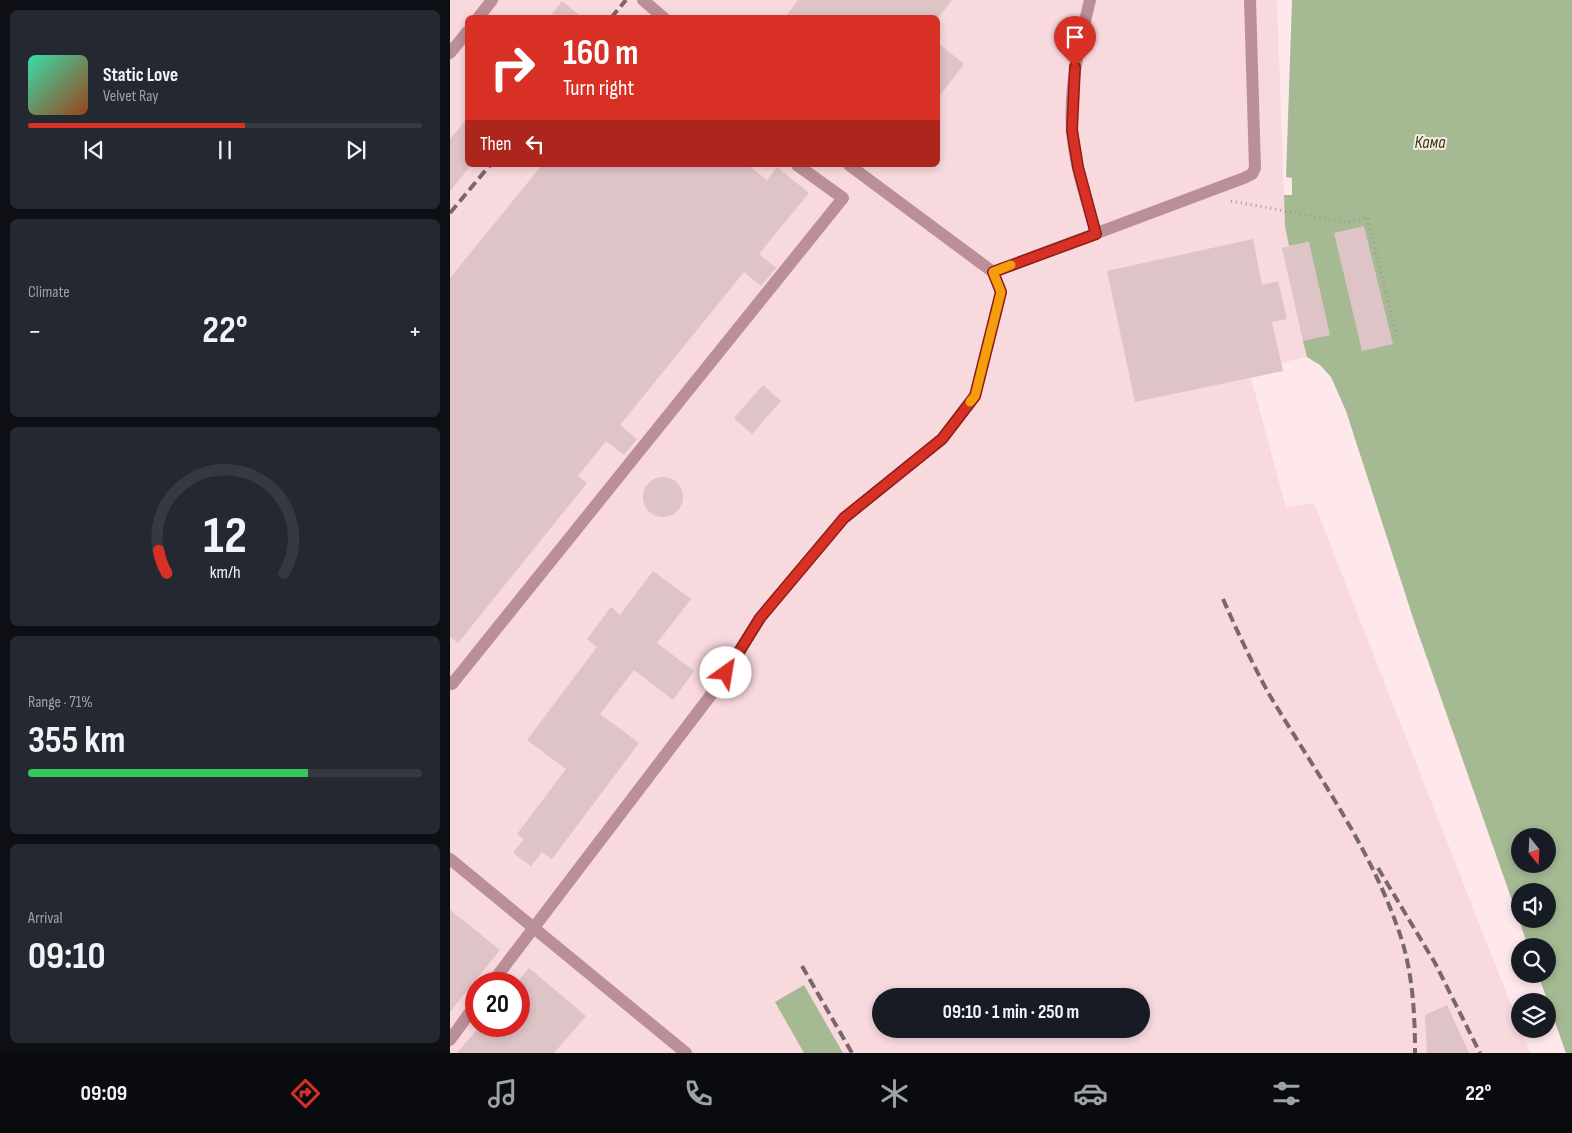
<!DOCTYPE html>
<html lang="en">
<head>
<meta charset="utf-8">
<style>
	:root { --surface:#171b24; --page:#242831; --text:#f1f3f6; --muted:#9ea1a6; --line:#363941; --accent:#d93025 }
	body { margin:0; font-family:"Sofia Sans Condensed",sans-serif; background:var(--page); color:var(--text); height:100vh; display:flex; flex-direction:column; font-size:19px; white-space:nowrap }
	* { box-sizing:border-box; margin:0 }
	p { font-size:16px; color:var(--muted) }
	.icon { flex:none; width:28px; height:28px; fill:none; stroke:currentColor; stroke-width:2; stroke-linecap:round; stroke-linejoin:round }
	.map { position:relative; flex:1; overflow:hidden }
	.details { display:flex; flex-direction:column; gap:10px; padding:10px; background:#0d0f14; width:450px }
	.details>* { flex:none }
	.banner { position:absolute; left:15px; top:15px; width:475px; height:152px; border-radius:8px; box-shadow:0 2px 8px #0003; background:#d93025; color:#fff; overflow:hidden }
	.needle { width:32px; rotate:162deg }
	.buttons { position:absolute; left:1061px; top:828px; display:grid; gap:10px }
	.buttons a { display:grid; place-items:center; width:45px; height:45px; border-radius:50%; background:var(--surface); box-shadow:0 2px 8px #0003; font-size:25px }
	.speed { position:absolute; left:15px; top:972px; display:flex; gap:10px; font-size:25px; font-weight:700; text-align:center }
	.speed>* { display:grid; place-content:center; width:65px; height:65px; border-radius:50%; background:var(--surface); box-shadow:0 2px 8px #0003; line-height:1 }
	.speed .limit { border:8px solid #d22; background:#fff; color:#111 }
	.pin { position:absolute; display:grid; place-items:center; width:42px; height:42px; color:#fff; margin:-51px -21px; border-radius:50% 50% 50% 0; rotate:-45deg; box-shadow:0 0 5px #0007 }
	.pin .icon { rotate:45deg }
	.me { position:absolute; width:55px; margin:-28px; rotate:32deg; stroke-linejoin:round; filter:drop-shadow(0 0 4px #0008) }
	.turn { display:flex; align-items:center; gap:18px; height:105px; padding:0 15px; font-size:22px }
	.turn .icon { width:65px; height:65px; stroke-width:2.5 }
	.turn b { display:block; font-size:35px; line-height:42px }
	.then { display:flex; align-items:center; height:48px; padding:0 15px; background:#0003; gap:10px; font-size:19px }
	.big { font-size:38px; font-weight:700; line-height:1.1 }
	.details .card { flex:1; display:flex; flex-direction:column; justify-content:center; gap:8px; min-width:0; padding:0 18px; border-radius:8px; background:var(--page) }
	.details .dial { align-items:center; gap:0 }
	.dial svg { height:130px; overflow:visible; fill:none; stroke:var(--line); stroke-width:7; stroke-linecap:round; text-anchor:middle }
	.dial text { fill:var(--text); stroke:none }
	.song { display:flex; align-items:center; gap:15px }
	.cover { width:60px; height:60px; border-radius:8px; background:linear-gradient(135deg,hsl(160 70% 55%),hsl(20 70% 35%)) }
	.played { height:5px; border-radius:2px; background:linear-gradient(90deg,var(--accent) 55%,var(--line) 55%) }
	.keys { display:flex; justify-content:space-around; direction:ltr }
	.heat { display:flex; justify-content:space-between; align-items:center; font-size:28px; direction:ltr }
	.charge { height:8px; border-radius:4px; background:linear-gradient(90deg,#34c759 71%,var(--line) 0) }
	.trip { position:absolute; left:422px; top:988px; width:278px; height:50px; border-radius:25px; background:var(--surface); box-shadow:0 2px 8px #0003; font-weight:700; line-height:50px; text-align:center }
	.dock { display:flex; height:80px; justify-content:space-around; align-items:center; background:#090b0e; color:var(--muted) }
	.dock .icon { width:35px; height:35px }
	.dock .active { color:var(--accent) }
	.dock b { font-size:22px; color:var(--text) }
	main { display:flex; flex:1; min-height:0 }
	.map>svg:first-child { display:block }
	.built { fill:#f7d9de; fill-rule:evenodd }
	.water { fill:#a5b993; fill-rule:evenodd }
	.building { fill:#dec3c7 }
	.lines { fill:none; stroke-linecap:round; stroke-linejoin:round }
	.path { stroke:#a89699; stroke-width:3; stroke-dasharray:1 4; stroke-linecap:butt }
	.minor { stroke:#bb8f97; stroke-width:12 }
	.rail { stroke:#77686b; stroke-width:4; stroke-dasharray:10 5; stroke-linecap:butt }
	.route-casing { stroke:#8d1f18; stroke-width:12 }
	.route { stroke:#d93025; stroke-width:9 }
	.slow { stroke:#f59e0b; stroke-width:9 }
	.labels { text-anchor:middle; stroke-width:4; stroke-linejoin:round; paint-order:stroke }
	.water-label { font-size:18px; font-style:italic; fill:#284104; stroke:#ffe8ec }
</style>
</head>
<body>
<main>
<section class="details">
<div class="card">
<div class="song"><i class="cover"></i><div><b>Static Love</b><p>Velvet Ray</p></div></div>
<div class="played"></div>
<div class="keys"><svg class="icon" aria-label="previous" viewBox="0 0 24 24"><path d="M18 5L8 12l10 7zM5 5v14"/></svg><svg class="icon" aria-label="pause" viewBox="0 0 24 24"><path d="M8 5v14M16 5v14"/></svg><svg class="icon" aria-label="next" viewBox="0 0 24 24"><path d="M6 5l10 7-10 7zM19 5v14"/></svg></div>
</div>
<div class="card"><p>Climate</p>
<div class="heat"><a>−</a><b class="big">22°</b><a>+</a></div>
</div>
<div class="card dial"><svg viewBox="0 0 100 80">
<path d="M14 69A42 42 0 1 1 86 69"/>
<path d="M14 69A42 42 0 0 1 9 55" stroke="#d93025"/>
<text x="50" y="56" font-size="32" font-weight="700">12</text>
<text x="50" y="72" font-size="11">km/h</text>
</svg></div>
<div class="card"><p>Range · 71%</p><b class="big">355 km</b><div class="charge"></div></div>
<div class="card"><p>Arrival</p><b class="big">09:10</b></div>
</section>
<div class="map">
<svg width="1122" height="1053" viewBox="0 0 1122 1053">
	<rect width="100%" height="100%" fill="#ffe8ec"/>
	<path class="built" d="M0 0H827L835 226 859 242 853 341 857 357 831 363 833 371 801 378 836 507 864 503 1080 1053H0ZM18 18H488V165H18ZM26 984H69V1026H26ZM431 996H691V1029H431Z"/>
	<g class="water">
		<path d="M842 0H1122V1053H1116L1088 974H1098V946H1078L965 624 896 411 881 377 870 365 857 357 853 341 859 242 839 246 835 226 834 195H842V178L836 177ZM1070 836H1098V864H1070ZM1070 891H1098V919H1070Z"/>
		<path d="M354 985 393 1053H354L325 1002Z"/>
	</g>
	<g class="building">
		<path d="M348 0H502L488 18H335Z"/>
		<path d="M112 1 133 18H99Z"/>
		<path d="M488 43 514 64 488 98Z"/>
		<path d="M18 118V165H21L0 191V139Z"/>
		<path d="M92 165H298L317 180 327 167 359 193 309 254 326 268 311 286 294 272 170 425 187 439 174 455 156 441 128 476 137 483 8 643 0 637V278Z"/>
		<path d="M914 226 943 344 912 351 884 233Z"/>
		<path d="M803 239 812 285 828 281 837 319 822 322 833 371 685 402 657 271Z"/>
		<path d="M859 242 880 335 853 341 832 248Z"/>
		<path d="M313 385 331 401 302 434 284 418Z"/>
		<circle cx="213" cy="497" r="20"/>
		<path d="M203 571 241 599 207 643 244 671 223 700 184 670 150 714 189 743 102 859 92 852 81 866 63 853 74 839 67 834 116 769 77 740 147 647 137 639 161 607 170 615Z"/>
		<path d="M0 910 50 950 0 1012Z"/>
		<path d="M79 968 136 1016 104 1053H7L30 1026H69V984H66Z"/>
		<path d="M997 1005 1019 1053H977L975 1015Z"/>
	</g>
	<g class="lines">
		<path class="path" d="M781 201 894 222 917 217 948 340"/>
		<g class="minor">
			<path d="M193 0 214 18"/>
			<path d="M640 0C630 42 619 85 622 129 624 164 637 200 646 234"/>
			<path d="M28 18 42 0"/>
			<path d="M0 53 18 31"/>
			<path d="M399 165 543 272 794 178 802 174 805 168 800 0"/>
			<path d="M0 682 2 684 393 198 347 165"/>
			<path d="M0 859 236 1053"/>
			<path d="M41 984 267 687 310 618 394 518 492 439 525 396 551 292 543 272"/>
			<path d="M0 1040 26 1004"/>
		</g>
		<g class="rail">
			<path d="M161 18 176 0"/>
			<path d="M0 213 40 165"/>
			<path d="M773 599C787 631 802 663 819 694 867 775 925 853 953 944 963 979 965 1017 965 1053"/>
			<path d="M928 868 985 963 1030 1053"/>
			<path d="M352 966 402 1053"/>
		</g>
	</g>
	<g class="lines">
		<g class="route-casing">
			<path id="route" d="M276 673 310 618 394 518 492 439 525 396 551 292 543 272 646 234 628 167 622 130 625 67"/>
		</g>
		<use href="#route" class="route"/>
		<path class="slow" d="M520 402 525 396 551 292 543 272 561 265"/>
	</g>
	<g class="labels">
		<g class="water-label">
			<text x="980" y="148">Кама</text>
		</g>
	</g>
</svg>
<div class="buttons">
<a><svg class="needle" viewBox="-14 -14 28 28"><path d="M0-13l5 13h-10z" fill="#e53935"/><path d="M0 13l5-13h-10z" fill="#9ea1a6"/></svg></a>
<a><svg class="icon" aria-label="sound" viewBox="0 0 24 24"><path d="M4 9h4l5-4v14l-5-4H4zM17 9q2 3 0 6"/></svg></a>
<a><svg class="icon" aria-label="search" viewBox="0 0 24 24"><circle cx="10" cy="10" r="6"/><path d="M15 15l6 6"/></svg></a>
<a><svg class="icon" aria-label="layers" viewBox="0 0 24 24"><path d="M12 4l9 5-9 5-9-5zM3 14l9 5 9-5"/></svg></a>
</div>
<div class="speed"><div class="limit">20</div></div>
<div class="pin" style="left:625px;top:67px;background:#d93025"><svg class="icon" aria-label="arrive" viewBox="0 0 24 24"><path d="M6 21V4h12l-3 4 3 4H6"/></svg></div>
<svg class="me" style="left:276px;top:673px" viewBox="-20 -20 40 40"><circle r="19" fill="#fff"/><path d="M0-13L10 11 0 6-10 11z" fill="#d93025"/></svg>
<div class="trip">09:10 · 1 min · 250 m</div>
<div class="banner">
<div class="turn"><svg class="icon" aria-label="right" viewBox="0 0 24 24"><path d="M7 20v-9h11M14 6l5 5-5 5"/></svg><div><b>160 m</b>Turn right</div></div>
<div class="then">Then<svg class="icon" aria-label="left" viewBox="0 0 24 24"><path d="M17 20v-9H6M10 6l-5 5 5 5"/></svg></div>
</div>
</div>
</main>
<nav class="dock">
<b>09:09</b>
<svg class="icon active" aria-label="directions" viewBox="0 0 24 24"><path d="M12 3l9 9-9 9-9-9zM9 14v-3h6M13 9l2 2-2 2"/></svg>
<svg class="icon" aria-label="music" viewBox="0 0 24 24"><path d="M9 18V5l10-2v13"/><circle cx="6" cy="18" r="3"/><circle cx="16" cy="16" r="3"/></svg>
<svg class="icon" aria-label="phone" viewBox="0 0 24 24"><path d="M5 4h4l2 5-3 2q2 4 5 5l2-3 5 2v4C11 20 4 13 5 4z"/></svg>
<svg class="icon" aria-label="climate" viewBox="0 0 24 24"><path d="M12 3v18M4 7l16 10M4 17L20 7"/></svg>
<svg class="icon" aria-label="car" viewBox="0 0 24 24"><path d="M5 17H2v-5l4-1 3-4h7l3 4 3 1v5h-3M9 17h6M6 11h13"/><circle cx="7" cy="17" r="2"/><circle cx="17" cy="17" r="2"/></svg>
<svg class="icon" aria-label="filters" viewBox="0 0 24 24"><path d="M4 7h16M4 17h16"/><circle cx="9" cy="7" r="2"/><circle cx="15" cy="17" r="2"/></svg>
<b>22°</b>
</nav>
</body>
</html>
